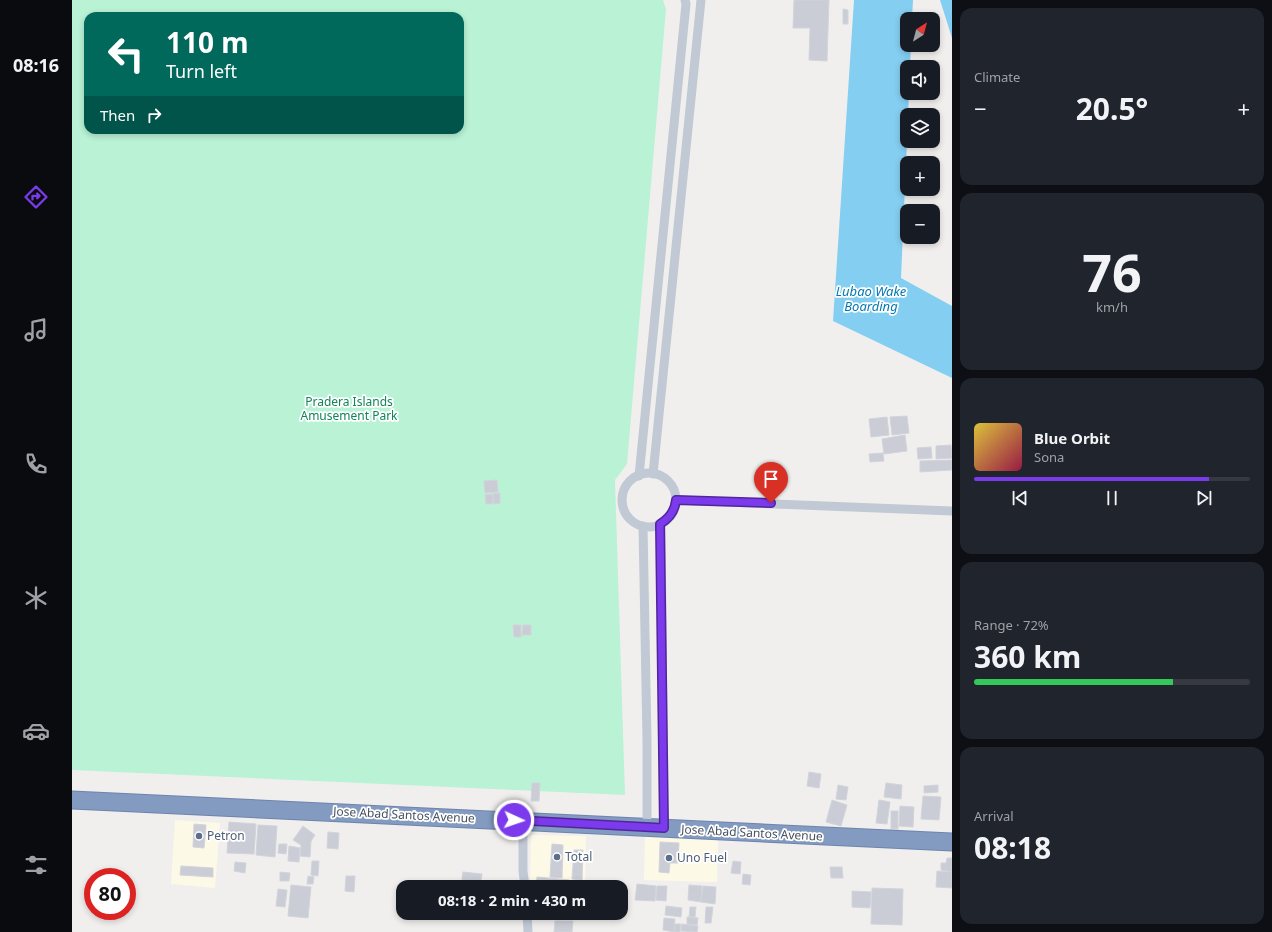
<!DOCTYPE html>
<html lang="en">
<head>
<meta charset="utf-8">
<style>
	:root { --surface:#171b24; --page:#20242c; --text:#f1f3f6; --muted:#9ea1a6; --line:#363941; --accent:#7c3aed }
	body { margin:0; font-family:"Noto Sans",sans-serif; background:var(--page); color:var(--text); height:100vh; display:flex; flex-direction:column; font-size:15px; white-space:nowrap }
	* { box-sizing:border-box; margin:0 }
	p { font-size:13px; color:var(--muted) }
	.icon { flex:none; width:22px; height:22px; fill:none; stroke:currentColor; stroke-width:2; stroke-linecap:round; stroke-linejoin:round }
	.map { position:relative; flex:1; overflow:hidden }
	.details { display:flex; flex-direction:column; gap:8px; padding:8px; background:#0d0f14; width:320px }
	.details>* { flex:none }
	.top-card { position:absolute; left:12px; top:12px; width:380px; height:122px; border-radius:12px; box-shadow:0 2px 6px #0003; background:#00695c; color:#fff; overflow:hidden }
	.needle { width:26px; rotate:36deg }
	.buttons { position:absolute; left:828px; top:12px; display:grid; gap:8px }
	.buttons a { display:grid; place-items:center; width:40px; height:40px; border-radius:8px; background:var(--surface); box-shadow:0 2px 6px #0003; font-size:20px }
	.speed { position:absolute; left:12px; top:868px; display:flex; gap:8px; font-size:20px; font-weight:700; text-align:center }
	.speed>* { display:grid; place-content:center; width:52px; height:52px; border-radius:50%; background:var(--surface); box-shadow:0 2px 6px #0003; line-height:1 }
	.speed .limit { border:6px solid #d22; background:#fff; color:#111 }
	.pin { position:absolute; display:grid; place-items:center; width:34px; height:34px; color:#fff; margin:-41px -17px; border-radius:50% 50% 50% 0; rotate:-45deg; box-shadow:0 0 4px #0007 }
	.pin .icon { rotate:45deg }
	.me { position:absolute; width:44px; margin:-22px; rotate:93deg; stroke-linejoin:round; filter:drop-shadow(0 0 3px #0008) }
	.turn { display:flex; align-items:center; gap:14px; height:84px; padding:0 16px; font-size:18px }
	.turn .icon { width:52px; height:52px; stroke-width:2.5 }
	.turn b { display:block; font-size:28px; line-height:34px }
	.then { display:flex; align-items:center; height:38px; padding:0 16px; background:#0003; gap:8px; font-size:15px }
	.big { font-size:30px; font-weight:700; line-height:1.1 }
	.details .tile { flex:1; display:flex; flex-direction:column; justify-content:center; gap:6px; min-width:0; padding:0 14px; border-radius:12px; background:var(--page) }
	.details .dial { align-items:center; gap:0 }
	.dial b { font-size:52px; line-height:1 }
	.song { display:flex; align-items:center; gap:12px }
	.cover { width:48px; height:48px; border-radius:6px; background:linear-gradient(135deg,hsl(50 70% 55%),hsl(340 70% 35%)) }
	.played { height:4px; border-radius:2px; background:linear-gradient(90deg,var(--accent) 85%,var(--line) 85%) }
	.keys { display:flex; justify-content:space-around; direction:ltr }
	.heat { display:flex; justify-content:space-between; align-items:center; font-size:22px; direction:ltr }
	.charge { height:6px; border-radius:3px; background:linear-gradient(90deg,#34c759 72%,var(--line) 0) }
	.trip { position:absolute; left:324px; top:880px; width:232px; height:40px; border-radius:12px; background:var(--surface); box-shadow:0 2px 6px #0003; font-weight:700; line-height:40px; text-align:center }
	main { display:flex; flex:1; min-height:0 }
	.menu { display:flex; flex-direction:column; width:72px; justify-content:space-around; align-items:center; background:#090b0e; color:var(--muted) }
	.menu .icon { width:28px; height:28px }
	.menu .current { color:var(--accent) }
	.menu b { font-size:18px; color:var(--text) }
	.map>svg:first-child { display:block }
	.commercial { fill:#fdf9e7 }
	.green { fill:#baf2d6; fill-rule:evenodd }
	.water { fill:#84cef2 }
	.building { fill:#cacdd5; stroke:#d2d4db }
	.lines { fill:none; stroke-linecap:round; stroke-linejoin:round }
	.highway-casing { stroke:#6e84ad; stroke-width:19 }
	.street { stroke:#c1c9d5; stroke-width:9 }
	.highway { stroke:#839ac1; stroke-width:17 }
	.route-casing { stroke:#51269a; stroke-width:10 }
	.route { stroke:#7c3aed; stroke-width:7 }
	.service-dot { fill:#5c6f8a; stroke:#fff; stroke-width:1.5 }
	.labels { text-anchor:middle; stroke-width:3.5; stroke-linejoin:round; paint-order:stroke }
	.park-label { font-size:12px; fill:#118458; stroke:#fff }
	.street-label { font-size:12px; fill:#454f5d; stroke:#fff }
	.service-label { font-size:12px; fill:#4e5e75; stroke:#fff; text-anchor:start }
	.water-label { font-size:13px; font-style:italic; fill:#0379b3; stroke:#fff }
</style>
</head>
<body>
<main>
<nav class="menu">
<b>08:16</b>
<svg class="icon current" aria-label="directions" viewBox="0 0 24 24"><path d="M12 3l9 9-9 9-9-9zM9 14v-3h6M13 9l2 2-2 2"/></svg>
<svg class="icon" aria-label="music" viewBox="0 0 24 24"><path d="M9 18V5l10-2v13"/><circle cx="6" cy="18" r="3"/><circle cx="16" cy="16" r="3"/></svg>
<svg class="icon" aria-label="phone" viewBox="0 0 24 24"><path d="M5 4h4l2 5-3 2q2 4 5 5l2-3 5 2v4C11 20 4 13 5 4z"/></svg>
<svg class="icon" aria-label="climate" viewBox="0 0 24 24"><path d="M12 3v18M4 7l16 10M4 17L20 7"/></svg>
<svg class="icon" aria-label="car" viewBox="0 0 24 24"><path d="M5 17H2v-5l4-1 3-4h7l3 4 3 1v5h-3M9 17h6M6 11h13"/><circle cx="7" cy="17" r="2"/><circle cx="17" cy="17" r="2"/></svg>
<svg class="icon" aria-label="filters" viewBox="0 0 24 24"><path d="M4 7h16M4 17h16"/><circle cx="9" cy="7" r="2"/><circle cx="15" cy="17" r="2"/></svg>
</nav>
<div class="map">
<svg width="880" height="932" viewBox="0 0 880 932">
	<rect width="100%" height="100%" fill="#f1efee"/>
	<g class="commercial">
		<path d="M103 820 148 823 143 888 99 884Z"/>
		<path d="M459 835 514 836 513 887H458Z"/>
		<path d="M573 836 646 839 645 882 572 880Z"/>
	</g>
	<path class="green" d="M0 0H591L594 9 555 464 543 480 553 795 0 770ZM16 16H388V130H16Z"/>
	<g class="water">
		<path d="M782 0H841L840 19H835V45H839L838 67H835V93H837L836 115H835V141L829 278 880 306V378L761 321Z"/>
		<path d="M868 0H880V38Z"/>
	</g>
	<g class="building">
		<path d="M722 0H757L755 61 737 60 738 28H721Z"/>
		<path d="M771 9 776 10V24H771Z"/>
		<path d="M835 416 837 433 820 435 818 417Z"/>
		<path d="M815 417 817 435 799 437 797 419Z"/>
		<path d="M833 435 835 451 812 454 810 439Z"/>
		<path d="M879 445 880 458 864 459V446Z"/>
		<path d="M859 447 860 458 846 459 845 448Z"/>
		<path d="M811 453 812 461 798 462 797 454Z"/>
		<path d="M880 460V470L848 472V461Z"/>
		<path d="M425 480 426 492 413 493 412 481Z"/>
		<path d="M428 493V503L422 504 421 494Z"/>
		<path d="M421 494V504H414L413 495Z"/>
		<path d="M441 625H449V637H442Z"/>
		<path d="M451 625H459V635H450Z"/>
		<path d="M737 772 749 774 747 788 735 786Z"/>
		<path d="M460 783H468L467 801H459Z"/>
		<path d="M814 783 830 785 829 799 812 797Z"/>
		<path d="M766 785 776 787 774 800 764 799Z"/>
		<path d="M866 785V792L852 793V786Z"/>
		<path d="M851 796 869 797 867 820 849 819Z"/>
		<path d="M760 800 775 805 769 826 754 822Z"/>
		<path d="M807 800 818 802 815 824 804 823Z"/>
		<path d="M828 806 842 807 841 827 827 826Z"/>
		<rect x="819" y="811" width="7" height="18"/>
		<path d="M157 822 184 824 182 854 155 853Z"/>
		<path d="M122 824 134 825 132 848 121 847Z"/>
		<path d="M186 825 205 826 203 857 184 855Z"/>
		<path d="M231 826 243 835 239 841 238 857 228 856 229 845 221 840Z"/>
		<path d="M256 832 267 833 266 849 255 848Z"/>
		<path d="M588 842 607 843 606 863H598L597 873 587 872Z"/>
		<path d="M207 844H215L214 854 206 853Z"/>
		<path d="M480 844 491 845 490 878 478 877Z"/>
		<path d="M217 846 228 848 227 862 216 861Z"/>
		<path d="M502 850H511L510 880 500 879Z"/>
		<path d="M875 858H880V872L869 870V863H874Z"/>
		<path d="M240 861H247L246 876 239 875Z"/>
		<path d="M661 861 669 862 668 874 659 873Z"/>
		<path d="M163 862 174 863 173 873 162 871Z"/>
		<path d="M109 866 141 868V877L108 875Z"/>
		<path d="M758 867H770L771 878H759Z"/>
		<path d="M865 871 880 872V888L864 887Z"/>
		<path d="M208 872 218 873 217 881H208Z"/>
		<path d="M391 872 410 874 408 887H389Z"/>
		<path d="M671 874 679 875 678 885 670 884Z"/>
		<path d="M236 876 242 877 241 884H235Z"/>
		<path d="M274 876H283L282 892 273 891Z"/>
		<path d="M465 877 497 880 496 887H464Z"/>
		<path d="M565 884 584 886 583 901 563 900Z"/>
		<path d="M219 885 239 887 236 918 216 916Z"/>
		<path d="M617 885 630 886 629 902 616 900Z"/>
		<path d="M585 886H595L594 901 584 900Z"/>
		<path d="M631 886 644 887 643 904 629 902Z"/>
		<path d="M800 888 831 889 830 925 799 924Z"/>
		<path d="M206 889 215 890 213 907 204 906Z"/>
		<path d="M780 891 799 892 798 908 780 907Z"/>
		<path d="M594 906 610 908 609 917 593 915Z"/>
		<path d="M618 907H624L623 917H617Z"/>
		<path d="M634 907H641L639 923H633Z"/>
		<path d="M615 917 626 918 625 925 615 924Z"/>
		<path d="M592 918 603 919 602 932 591 930Z"/>
		<path d="M483 921H501L500 932H482Z"/>
		<path d="M603 924H609L608 932H602Z"/>
		<path d="M610 924 626 926 625 932 609 931Z"/>
	</g>
	<g class="lines">
		<g class="highway-casing">
			<path id="highway" d="M0 800 880 842"/>
		</g>
		<g class="street">
			<circle cx="577" cy="500" r="27"/>
			<path d="M581 474 629 0"/>
			<path d="M567 476 614 4 613 0"/>
			<path d="M604 500 880 511"/>
			<path d="M589 524 592 828"/>
			<path d="M571 526 575 740V827"/>
			<path d="M451 821V871L453 887"/>
			<path d="M455 913 456 932"/>
		</g>
		<use href="#highway" class="highway"/>
	</g>
	<g class="lines">
		<g class="route-casing">
			<path id="route" d="M442 820 592 828 588 524C598 518 603 511 604 500L699 503"/>
		</g>
		<use href="#route" class="route"/>
	</g>
	<g class="service-dot">
		<circle cx="127" cy="836" r="4"/>
		<circle cx="485" cy="857" r="4"/>
		<circle cx="597" cy="858" r="4"/>
	</g>
	<g class="labels">
		<g class="park-label">
			<text x="277" y="406">Pradera Islands<tspan x="277" dy="14">Amusement Park</tspan></text>
		</g>
		<g class="street-label">
			<text transform="translate(332 815) rotate(3)" y="4">Jose Abad Santos Avenue</text>
			<text transform="translate(680 833) rotate(3)" y="4">Jose Abad Santos Avenue</text>
		</g>
		<g class="service-label">
			<text x="135" y="840">Petron</text>
			<text x="493" y="861">Total</text>
			<text x="605" y="862">Uno Fuel</text>
		</g>
		<g class="water-label">
			<text x="799" y="296">Lubao Wake<tspan x="799" dy="15">Boarding</tspan></text>
		</g>
	</g>
</svg>
<div class="buttons">
<a><svg class="needle" viewBox="-14 -14 28 28"><path d="M0-13l5 13h-10z" fill="#e53935"/><path d="M0 13l5-13h-10z" fill="#9ea1a6"/></svg></a>
<a><svg class="icon" aria-label="sound" viewBox="0 0 24 24"><path d="M4 9h4l5-4v14l-5-4H4zM17 9q2 3 0 6"/></svg></a>
<a><svg class="icon" aria-label="layers" viewBox="0 0 24 24"><path d="M12 4l9 5-9 5-9-5zM3 14l9 5 9-5"/></svg></a>
<a>+</a>
<a>−</a>
</div>
<div class="speed"><div class="limit">80</div></div>
<div class="pin" style="left:699px;top:503px;background:#d93025"><svg class="icon" aria-label="arrive" viewBox="0 0 24 24"><path d="M6 21V4h12l-3 4 3 4H6"/></svg></div>
<svg class="me" style="left:442px;top:820px" viewBox="-20 -20 40 40"><circle r="17" fill="#7c3aed" stroke="#fff" stroke-width="3"/><path d="M0-11L8 9 0 5-8 9z" fill="#fff"/></svg>
<div class="trip">08:18 · 2 min · 430 m</div>
<div class="top-card">
<div class="turn"><svg class="icon" aria-label="left" viewBox="0 0 24 24"><path d="M17 20v-9H6M10 6l-5 5 5 5"/></svg><div><b>110 m</b>Turn left</div></div>
<div class="then">Then<svg class="icon" aria-label="right" viewBox="0 0 24 24"><path d="M7 20v-9h11M14 6l5 5-5 5"/></svg></div>
</div>
</div>
<section class="details">
<div class="tile"><p>Climate</p>
<div class="heat"><a>−</a><b class="big">20.5°</b><a>+</a></div>
</div>
<div class="tile dial"><b>76</b><p>km/h</p></div>
<div class="tile">
<div class="song"><i class="cover"></i><div><b>Blue Orbit</b><p>Sona</p></div></div>
<div class="played"></div>
<div class="keys"><svg class="icon" aria-label="previous" viewBox="0 0 24 24"><path d="M18 5L8 12l10 7zM5 5v14"/></svg><svg class="icon" aria-label="pause" viewBox="0 0 24 24"><path d="M8 5v14M16 5v14"/></svg><svg class="icon" aria-label="next" viewBox="0 0 24 24"><path d="M6 5l10 7-10 7zM19 5v14"/></svg></div>
</div>
<div class="tile"><p>Range · 72%</p><b class="big">360 km</b><div class="charge"></div></div>
<div class="tile"><p>Arrival</p><b class="big">08:18</b></div>
</section>
</main>
</body>
</html>
